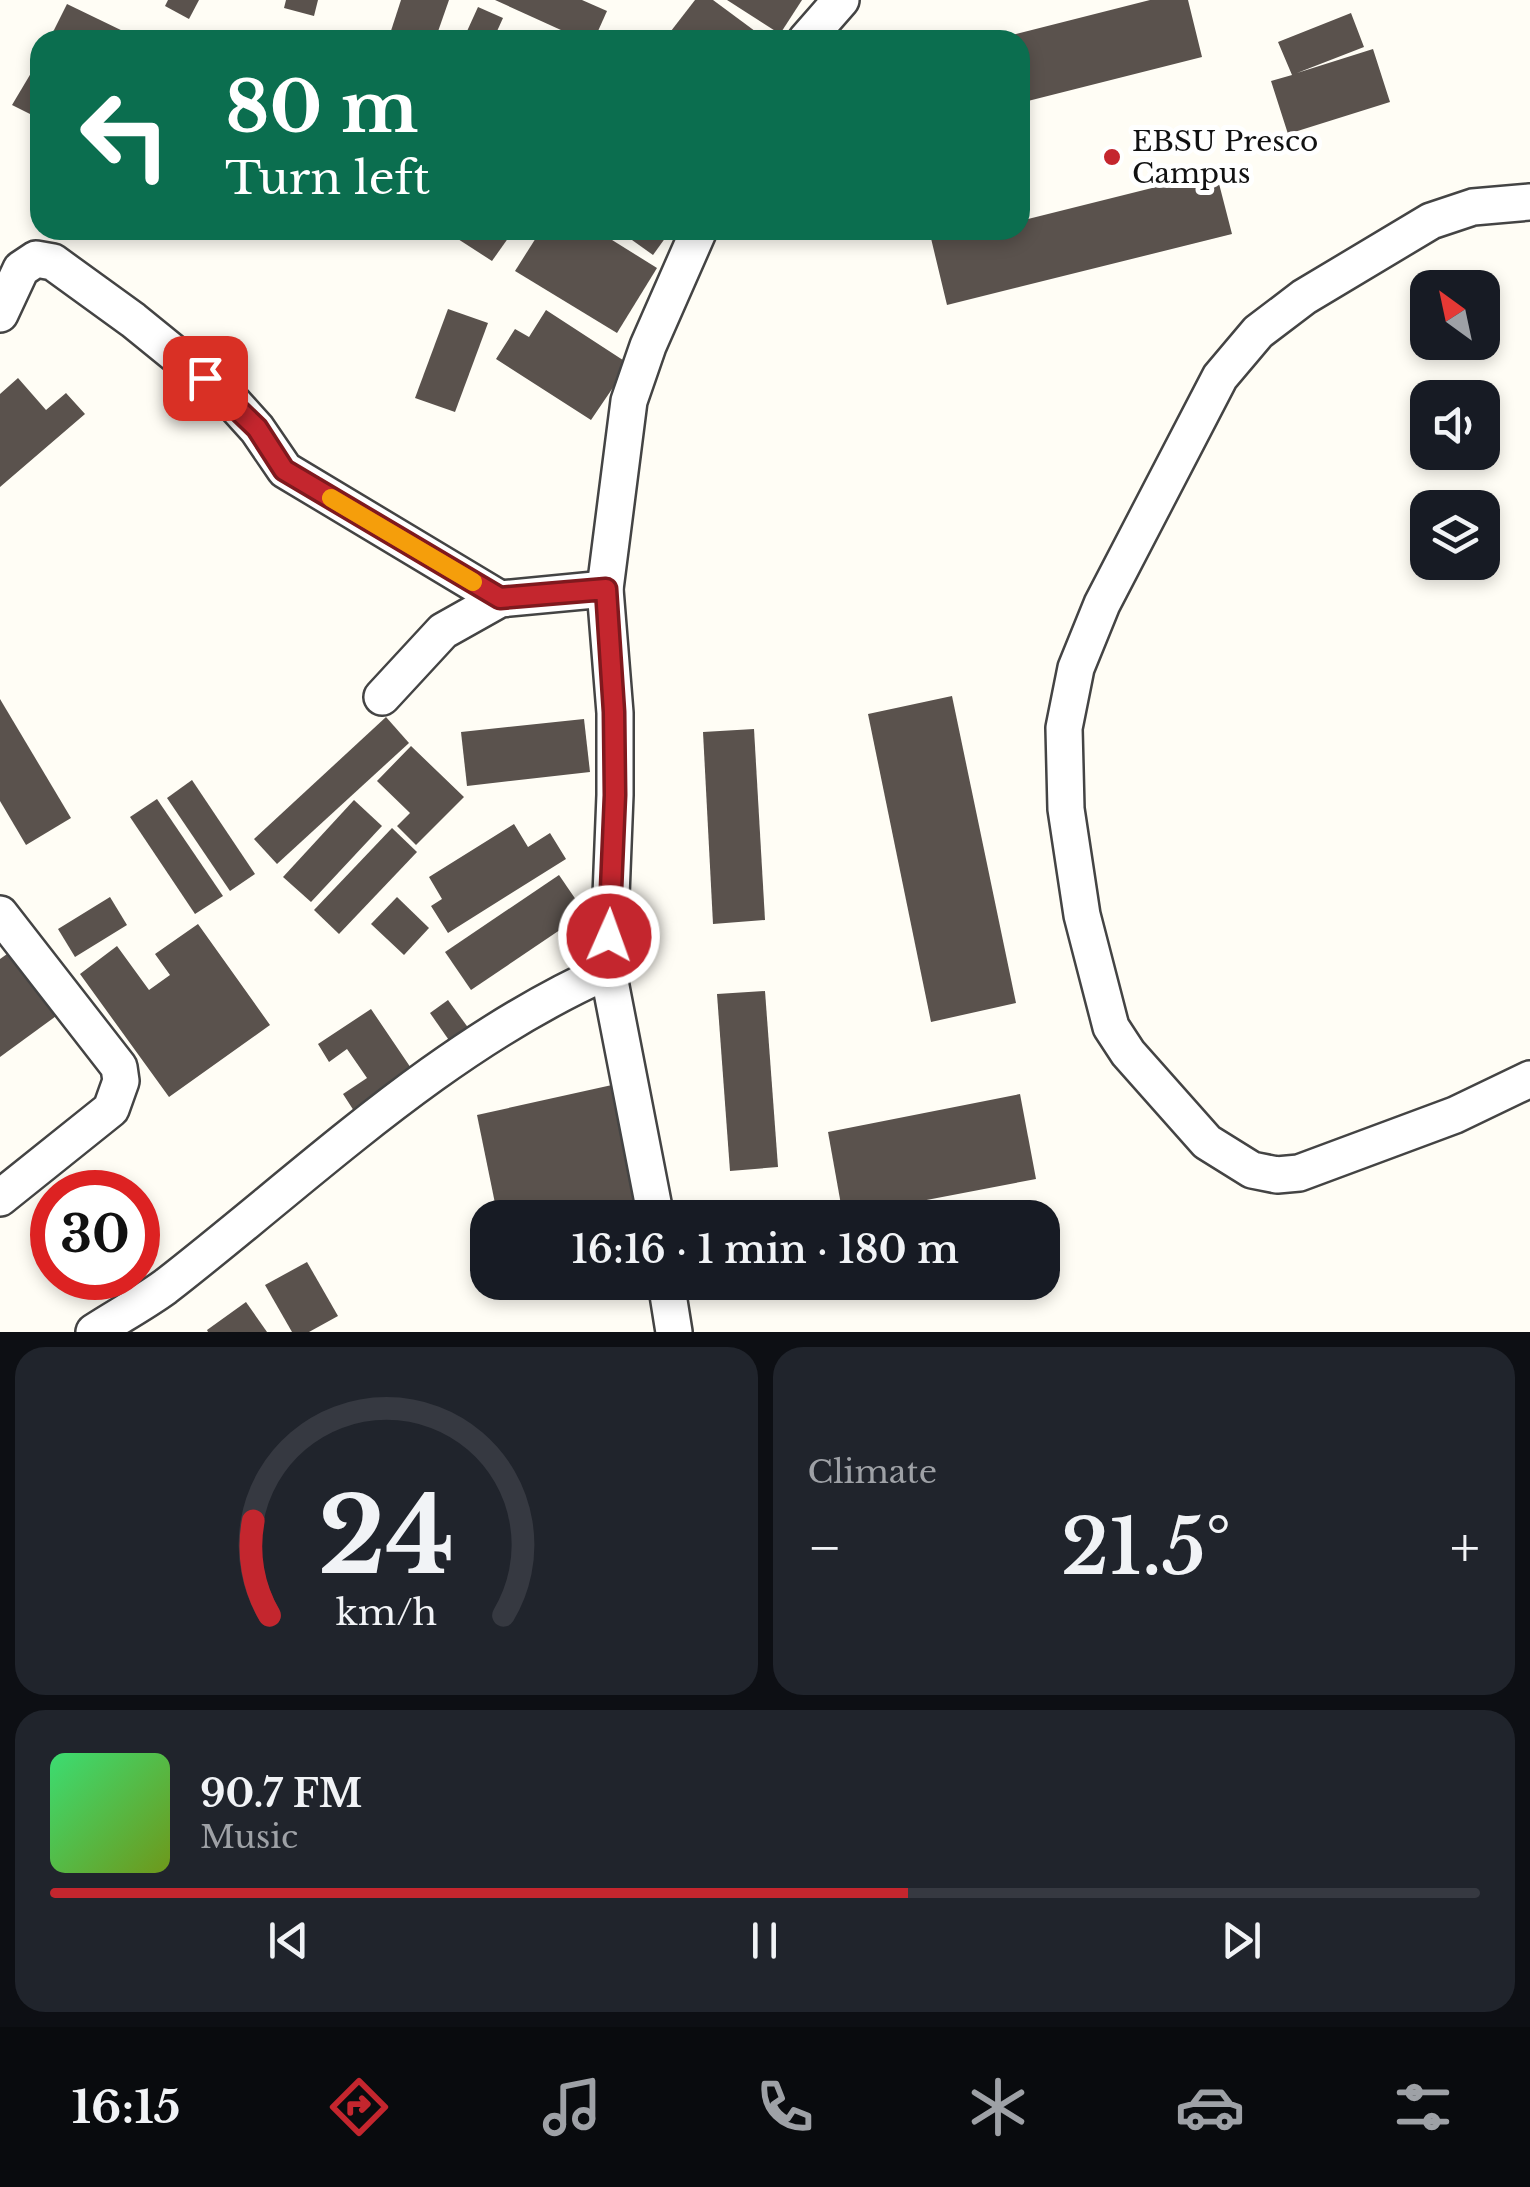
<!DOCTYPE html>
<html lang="en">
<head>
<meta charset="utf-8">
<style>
	:root { --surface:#171b24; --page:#20242c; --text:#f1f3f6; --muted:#9ea1a6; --line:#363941; --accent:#c4262e }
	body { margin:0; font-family:"Libre Baskerville",serif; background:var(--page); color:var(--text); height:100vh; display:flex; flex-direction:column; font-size:38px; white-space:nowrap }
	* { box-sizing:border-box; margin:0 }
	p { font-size:32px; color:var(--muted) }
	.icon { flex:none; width:55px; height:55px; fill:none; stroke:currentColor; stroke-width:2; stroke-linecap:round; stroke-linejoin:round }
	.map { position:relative; height:1332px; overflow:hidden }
	.drawer { display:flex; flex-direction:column; gap:15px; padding:15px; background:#0d0f14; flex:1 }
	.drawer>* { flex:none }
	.guide { position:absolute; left:30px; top:30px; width:1000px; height:210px; border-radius:30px; box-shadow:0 5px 15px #0003; background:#0b6e4f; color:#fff; overflow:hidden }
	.needle { width:65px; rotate:327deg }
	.buttons { position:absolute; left:1410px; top:270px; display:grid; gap:20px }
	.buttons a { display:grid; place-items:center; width:90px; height:90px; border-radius:20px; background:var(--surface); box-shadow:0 5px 15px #0003; font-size:50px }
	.speed { position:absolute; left:30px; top:1170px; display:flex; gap:20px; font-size:50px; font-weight:700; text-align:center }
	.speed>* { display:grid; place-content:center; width:130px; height:130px; border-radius:50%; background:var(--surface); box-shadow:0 5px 15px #0003; line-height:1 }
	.speed .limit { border:15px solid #d22; background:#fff; color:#111 }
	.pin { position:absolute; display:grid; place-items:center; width:85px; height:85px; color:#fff; margin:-42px; border-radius:20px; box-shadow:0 5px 15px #0006 }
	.me { position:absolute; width:110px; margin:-55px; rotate:2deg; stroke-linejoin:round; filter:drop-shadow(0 0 8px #0008) }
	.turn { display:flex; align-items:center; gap:35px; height:210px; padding:0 30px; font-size:45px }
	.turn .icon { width:130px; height:130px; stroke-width:2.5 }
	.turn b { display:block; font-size:70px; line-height:85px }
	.big { font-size:75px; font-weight:600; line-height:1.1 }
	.drawer .tile { flex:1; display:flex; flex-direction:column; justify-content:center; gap:15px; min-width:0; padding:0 35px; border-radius:30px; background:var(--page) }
	.drawer .dial { align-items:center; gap:0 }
	.dial svg { height:260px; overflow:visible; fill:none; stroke:var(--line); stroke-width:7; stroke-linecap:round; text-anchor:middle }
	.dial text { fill:var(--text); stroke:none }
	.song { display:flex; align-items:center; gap:30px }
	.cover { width:120px; height:120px; border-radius:15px; background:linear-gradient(135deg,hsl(140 70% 55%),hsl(80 70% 35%)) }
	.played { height:10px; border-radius:5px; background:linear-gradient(90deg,var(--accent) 60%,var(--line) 60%) }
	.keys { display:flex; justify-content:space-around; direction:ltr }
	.heat { display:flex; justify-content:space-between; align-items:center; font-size:55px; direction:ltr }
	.drawer .tiles { flex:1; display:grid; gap:15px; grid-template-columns:1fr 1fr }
	.tile:last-child { grid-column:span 2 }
	.trip { position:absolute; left:470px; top:1200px; width:590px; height:100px; border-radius:30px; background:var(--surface); box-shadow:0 5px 15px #0003; font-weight:600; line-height:100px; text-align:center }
	.dock { display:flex; height:160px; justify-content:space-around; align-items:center; background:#090b0e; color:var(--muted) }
	.dock .icon { width:70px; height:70px }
	.dock .selected { color:var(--accent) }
	.dock b { font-size:45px; color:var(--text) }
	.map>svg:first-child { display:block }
	.building { fill:#5a524d }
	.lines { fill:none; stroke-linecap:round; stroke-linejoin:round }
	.minor-casing { stroke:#444; stroke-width:40 }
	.minor { stroke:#fff; stroke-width:35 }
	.route-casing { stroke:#7f191e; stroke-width:25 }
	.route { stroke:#c4262e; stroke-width:18 }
	.slow { stroke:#f59e0b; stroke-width:18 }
	.poi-dot { fill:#c4262e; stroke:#fff; stroke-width:4 }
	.labels { text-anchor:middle; stroke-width:10; stroke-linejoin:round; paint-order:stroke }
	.poi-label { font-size:28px; fill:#111; stroke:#fff; text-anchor:start }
</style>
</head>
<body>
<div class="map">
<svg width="1530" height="1332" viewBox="0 0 1530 1332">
	<rect width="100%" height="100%" fill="#fffdf5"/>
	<g class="building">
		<path d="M168 0H199L189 19 165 6Z"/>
		<path d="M286 0H318L314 16 284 8Z"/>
		<path d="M401 0H449L435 40H388Z"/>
		<path d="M495 0H582L607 11 594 40H583Z"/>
		<path d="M695 0H713L767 40H683L671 31Z"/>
		<path d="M727 0H802L780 34Z"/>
		<path d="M1150 0H1188L1202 57 1020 103V40L996 39Z"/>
		<path d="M67 4 127 33 123 40H49Z"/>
		<path d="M478 7 503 18 493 40H463Z"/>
		<path d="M1351 13 1364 47 1297 73 1373 49 1390 102 1288 134 1271 81 1292 75 1278 42Z"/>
		<path d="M40 58V119L12 105Z"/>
		<path d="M1216 172 1232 234 947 305 929 230H1020V221Z"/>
		<path d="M444 230H505L511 234 492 261Z"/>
		<path d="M541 230H596L657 268 617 333 515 271Z"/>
		<path d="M618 230H671L653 255Z"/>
		<path d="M448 309 488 323 455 412 415 398Z"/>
		<path d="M546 310 629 364 591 420 496 359 515 329 529 337Z"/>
		<path d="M18 378 46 410 66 393 85 414 0 487V394Z"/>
		<path d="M952 696 1016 1003 931 1022 868 714Z"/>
		<path d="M0 699 71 818 26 845 0 801Z"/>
		<path d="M386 717 409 743 277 864 254 839Z"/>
		<path d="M584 719 590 772 467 786 461 732Z"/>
		<path d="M754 729 765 920 713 924 703 732Z"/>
		<path d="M411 746 464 797 416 845 397 826 410 813 377 781Z"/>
		<path d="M192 780 255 874 230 891 167 798Z"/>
		<path d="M157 799 223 896 195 914 130 817Z"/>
		<path d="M354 800 382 826 311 902 283 877Z"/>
		<path d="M514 824 528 847 550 833 566 859 448 933 431 906 442 899 429 877Z"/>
		<path d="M392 828 417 852 339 934 314 910Z"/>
		<path d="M559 875 585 913 471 990 445 952Z"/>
		<path d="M110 897 127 925 75 957 58 929Z"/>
		<path d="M397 897 429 928 404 955 371 924Z"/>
		<path d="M198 924 270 1025 169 1097 80 974 117 946 149 990 170 975 155 954Z"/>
		<path d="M17 947 63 1011 0 1057V959Z"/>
		<path d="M765 991 778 1167 730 1171 717 994Z"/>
		<path d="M448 1000 472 1033 453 1046 430 1013Z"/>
		<path d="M371 1009 415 1074 356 1114 343 1094 367 1078 347 1049 329 1062 318 1044Z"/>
		<path d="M612 1085 637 1207 587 1218H498L477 1115Z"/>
		<path d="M1020 1094 1036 1179 843 1216 828 1132Z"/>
		<path d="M307 1262 338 1316 309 1332H292L265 1285Z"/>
		<path d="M246 1302 267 1332H208L207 1330Z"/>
	</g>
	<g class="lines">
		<g class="minor-casing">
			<g id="minor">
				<path d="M806 40 841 0"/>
				<path d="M1530 202 1473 207 1431 221 1304 297 1258 332 1220 377 1102 604 1076 668 1064 728 1066 809 1082 915 1111 1027 1128 1053 1207 1142 1252 1170 1277 1175 1299 1173 1455 1115 1530 1079"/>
				<path d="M0 314 21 269 36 259 53 262 133 320 229 398 257 429 285 470 500 599"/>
				<path d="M382 697 443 631 500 599 605 589"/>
				<path d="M0 914 119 1067 121 1081 111 1109 0 1198"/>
				<path d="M656 1218 608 971 615 795V713L605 589 629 401 648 346 699 230"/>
				<path d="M666 1282 674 1332"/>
				<path d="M94 1332C117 1317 143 1303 165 1287 308 1176 441 1045 608 971"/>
			</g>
		</g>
		<use href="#minor" class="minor"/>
	</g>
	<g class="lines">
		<g class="route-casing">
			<path id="route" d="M205 378 257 428 284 470 500 598 606 589 614 712 615 795 609 936"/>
		</g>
		<use href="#route" class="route"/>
		<path class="slow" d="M331 498 473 582"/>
	</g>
	<circle class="poi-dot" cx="1112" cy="157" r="10"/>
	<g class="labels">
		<g class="poi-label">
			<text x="1132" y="151">EBSU Presco<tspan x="1132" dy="32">Campus</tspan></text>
		</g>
	</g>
</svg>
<div class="buttons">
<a><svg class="needle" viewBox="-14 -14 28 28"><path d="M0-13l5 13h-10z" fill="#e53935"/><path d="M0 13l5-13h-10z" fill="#9ea1a6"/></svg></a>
<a><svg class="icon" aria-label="sound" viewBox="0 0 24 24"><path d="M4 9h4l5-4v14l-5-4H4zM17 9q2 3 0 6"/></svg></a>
<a><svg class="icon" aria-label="layers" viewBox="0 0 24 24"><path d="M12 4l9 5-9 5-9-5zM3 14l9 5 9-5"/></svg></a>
</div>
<div class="speed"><div class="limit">30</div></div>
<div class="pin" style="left:205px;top:378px;background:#d93025"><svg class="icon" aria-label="arrive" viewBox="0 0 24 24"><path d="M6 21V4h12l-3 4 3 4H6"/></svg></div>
<svg class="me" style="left:609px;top:936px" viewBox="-20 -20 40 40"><circle r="17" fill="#c4262e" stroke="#fff" stroke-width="3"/><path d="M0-11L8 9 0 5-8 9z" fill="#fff"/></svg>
<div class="trip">16:16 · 1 min · 180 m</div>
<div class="guide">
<div class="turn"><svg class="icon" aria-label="left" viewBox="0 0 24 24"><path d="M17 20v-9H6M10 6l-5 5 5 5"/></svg><div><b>80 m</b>Turn left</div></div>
</div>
</div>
<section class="drawer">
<div class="tiles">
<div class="tile dial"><svg viewBox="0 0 100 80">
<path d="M14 69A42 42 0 1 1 86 69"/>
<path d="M14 69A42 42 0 0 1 9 40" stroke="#c4262e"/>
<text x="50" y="56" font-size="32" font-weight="700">24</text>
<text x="50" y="72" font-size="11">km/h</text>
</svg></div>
<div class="tile"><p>Climate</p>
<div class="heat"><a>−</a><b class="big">21.5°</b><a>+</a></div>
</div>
<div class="tile">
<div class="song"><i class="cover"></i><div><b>90.7 FM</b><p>Music</p></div></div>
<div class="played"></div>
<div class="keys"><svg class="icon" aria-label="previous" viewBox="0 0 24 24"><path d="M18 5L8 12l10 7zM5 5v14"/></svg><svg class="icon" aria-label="pause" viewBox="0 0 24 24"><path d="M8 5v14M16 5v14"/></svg><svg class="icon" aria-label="next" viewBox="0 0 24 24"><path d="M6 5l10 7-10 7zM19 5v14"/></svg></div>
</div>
</div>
</section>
<nav class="dock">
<b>16:15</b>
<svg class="icon selected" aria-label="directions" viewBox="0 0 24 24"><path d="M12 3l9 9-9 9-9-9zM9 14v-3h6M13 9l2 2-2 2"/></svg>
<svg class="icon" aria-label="music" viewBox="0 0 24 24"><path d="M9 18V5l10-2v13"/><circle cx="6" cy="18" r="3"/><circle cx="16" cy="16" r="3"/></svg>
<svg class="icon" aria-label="phone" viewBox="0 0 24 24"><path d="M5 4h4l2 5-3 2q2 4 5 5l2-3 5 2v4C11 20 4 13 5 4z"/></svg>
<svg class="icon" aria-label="climate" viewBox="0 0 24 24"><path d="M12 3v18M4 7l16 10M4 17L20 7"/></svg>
<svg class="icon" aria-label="car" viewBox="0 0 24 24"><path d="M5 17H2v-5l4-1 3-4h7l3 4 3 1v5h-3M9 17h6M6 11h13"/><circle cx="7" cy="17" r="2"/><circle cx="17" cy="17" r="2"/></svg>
<svg class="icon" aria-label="filters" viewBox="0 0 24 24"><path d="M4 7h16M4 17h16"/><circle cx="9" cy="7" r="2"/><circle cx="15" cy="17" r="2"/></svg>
</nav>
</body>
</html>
